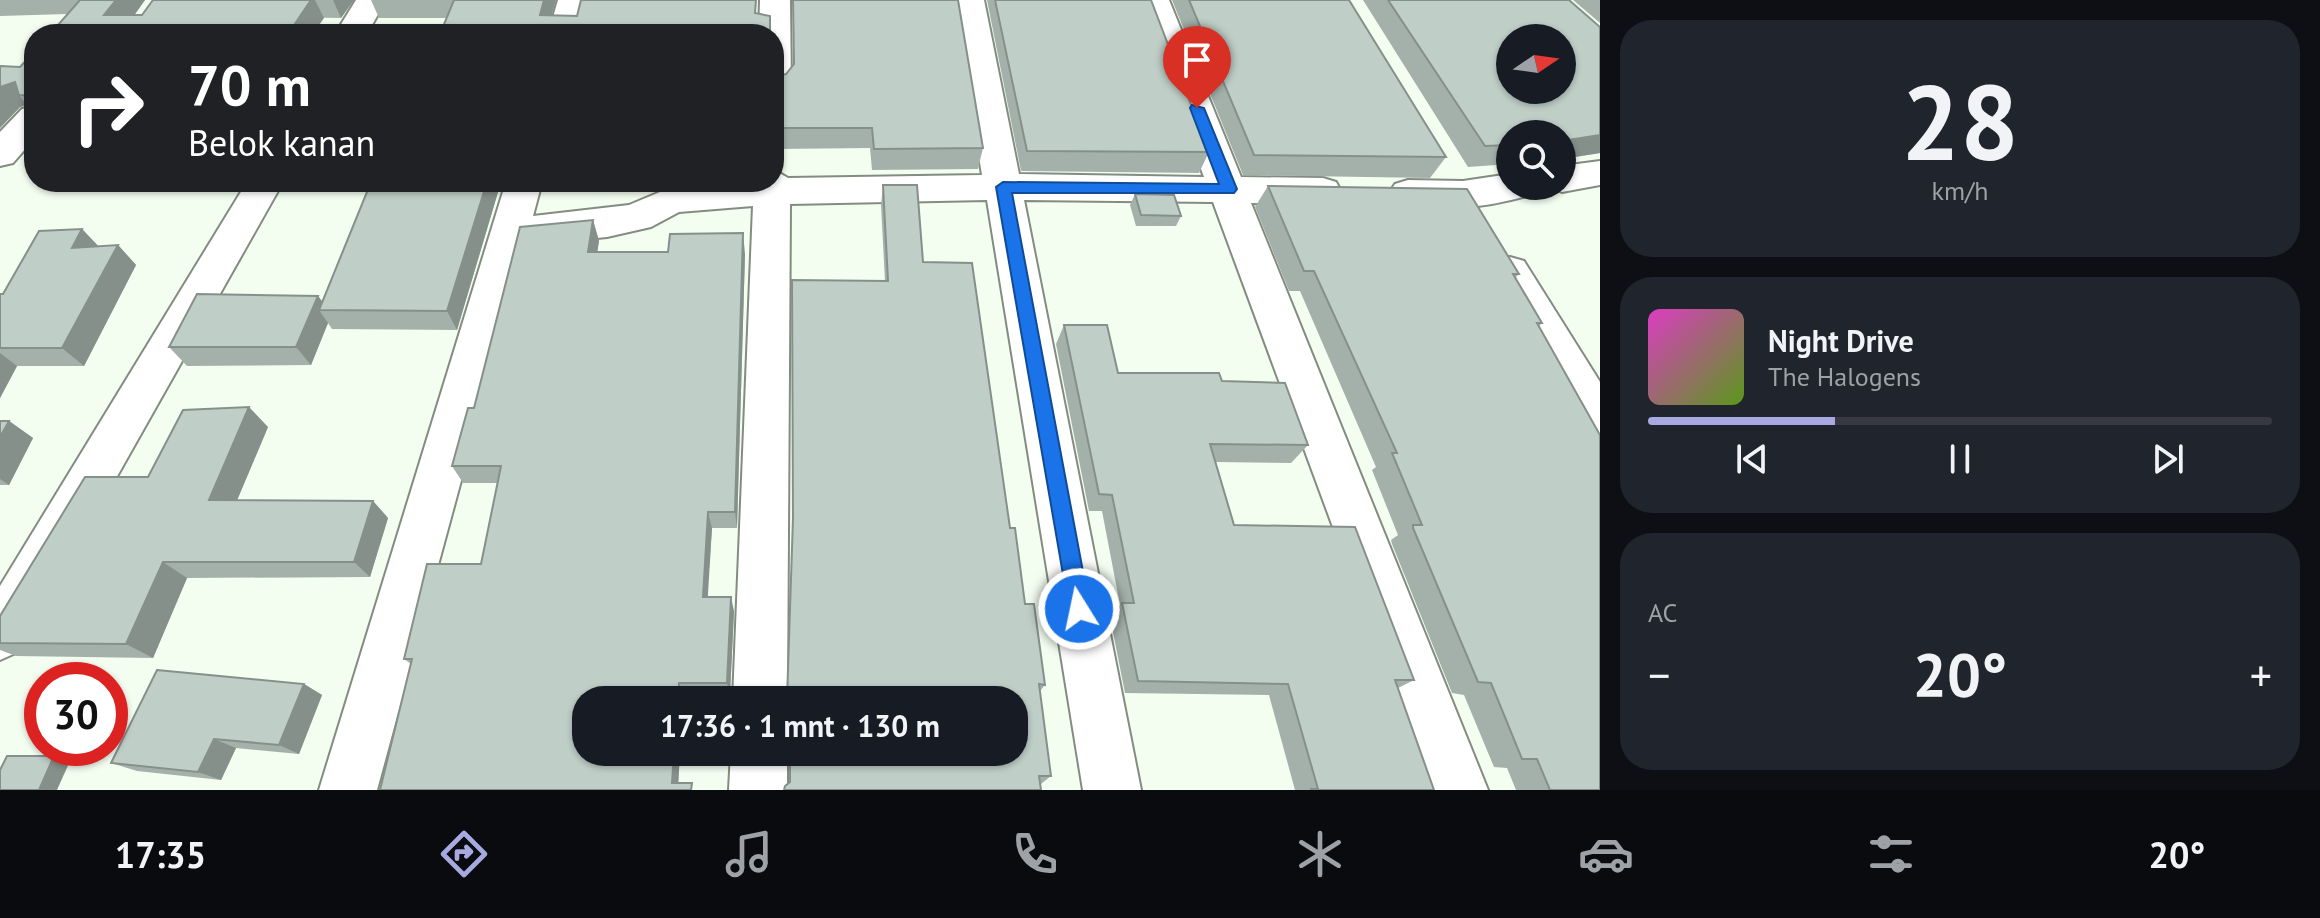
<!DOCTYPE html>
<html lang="id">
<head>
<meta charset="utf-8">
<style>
	:root { --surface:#171b24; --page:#20242c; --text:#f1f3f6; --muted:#9ea1a6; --line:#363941; --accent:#a7a9e0 }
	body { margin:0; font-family:"PT Sans",sans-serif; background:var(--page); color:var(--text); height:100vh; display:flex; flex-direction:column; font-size:30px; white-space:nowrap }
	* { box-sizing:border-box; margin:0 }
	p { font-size:26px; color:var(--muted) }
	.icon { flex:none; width:44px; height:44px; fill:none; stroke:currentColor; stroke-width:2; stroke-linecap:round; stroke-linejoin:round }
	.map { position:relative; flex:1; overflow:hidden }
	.panel { display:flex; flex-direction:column; gap:20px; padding:20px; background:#0d0f14; width:720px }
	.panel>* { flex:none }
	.banner { position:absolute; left:24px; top:24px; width:760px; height:168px; border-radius:32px; box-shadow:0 2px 6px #0004; background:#202124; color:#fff; overflow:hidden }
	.needle { width:52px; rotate:77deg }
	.controls { position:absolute; left:1496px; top:24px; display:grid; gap:16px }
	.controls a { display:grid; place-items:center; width:80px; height:80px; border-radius:50%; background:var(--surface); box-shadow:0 2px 6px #0004; font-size:40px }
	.speed { position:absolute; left:24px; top:662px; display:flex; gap:16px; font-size:40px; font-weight:700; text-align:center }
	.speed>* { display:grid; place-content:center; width:104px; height:104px; border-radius:50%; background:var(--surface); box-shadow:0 2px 6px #0004; line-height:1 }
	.speed .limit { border:12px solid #d22; background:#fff; color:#111 }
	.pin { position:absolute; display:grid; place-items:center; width:68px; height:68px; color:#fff; margin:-82px -34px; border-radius:50% 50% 50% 0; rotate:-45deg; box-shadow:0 0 8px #0007 }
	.pin .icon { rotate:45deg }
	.me { position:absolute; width:88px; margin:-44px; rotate:350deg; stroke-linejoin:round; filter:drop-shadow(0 0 6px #0008) }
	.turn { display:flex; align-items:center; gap:28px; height:168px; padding:0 32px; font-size:36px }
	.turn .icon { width:104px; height:104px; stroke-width:2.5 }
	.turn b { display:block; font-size:56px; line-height:68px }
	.big { font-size:60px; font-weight:800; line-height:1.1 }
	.panel .card { flex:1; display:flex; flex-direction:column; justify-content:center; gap:12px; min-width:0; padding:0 28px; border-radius:32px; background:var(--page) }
	.panel .dial { align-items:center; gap:0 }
	.dial b { font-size:104px; line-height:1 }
	.song { display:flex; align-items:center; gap:24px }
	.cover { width:96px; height:96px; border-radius:12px; background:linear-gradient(135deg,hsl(310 70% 55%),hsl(90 70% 35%)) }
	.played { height:8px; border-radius:4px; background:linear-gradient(90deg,var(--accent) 30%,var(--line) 30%) }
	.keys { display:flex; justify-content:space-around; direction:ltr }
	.heat { display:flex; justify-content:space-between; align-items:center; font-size:44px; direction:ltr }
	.trip { position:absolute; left:572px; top:686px; width:456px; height:80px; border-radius:32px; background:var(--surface); box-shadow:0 2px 6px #0004; font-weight:800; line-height:80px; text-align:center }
	.tabs { display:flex; height:128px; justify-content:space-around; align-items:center; background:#090b0e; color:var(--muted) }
	.tabs .icon { width:56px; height:56px }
	.tabs .on { color:var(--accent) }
	.tabs b { font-size:36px; color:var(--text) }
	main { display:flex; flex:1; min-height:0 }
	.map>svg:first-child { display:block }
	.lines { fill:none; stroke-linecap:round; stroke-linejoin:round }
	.street-casing { stroke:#838c80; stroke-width:4 }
	.street { fill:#fff; fill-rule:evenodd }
	.wall { fill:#a4b1ab }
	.shaded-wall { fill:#86908b }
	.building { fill:#bfcec7; stroke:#86908b; stroke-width:2; fill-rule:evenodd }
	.route { fill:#1a73e8; stroke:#114b97; stroke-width:2 }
</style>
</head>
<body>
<main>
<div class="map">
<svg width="1600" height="790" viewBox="0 0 1600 790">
	<rect width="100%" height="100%" fill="#f3fdf0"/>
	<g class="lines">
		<g class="street-casing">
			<g id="street">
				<path d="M356 0H386L367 34H335Z"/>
				<path d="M558 0H588L580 34H548Z"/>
				<path d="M760 0H790L791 85 786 92 774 95V34H759Z"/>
				<path d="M954 0H984L1019 174 1204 177 1139 0H1169L1241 177 1323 178 1336 182 1341 191 1336 200 1323 204 1251 203 1488 790H1430L1213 202 1024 200 1141 790H1083L987 200 790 204 787 700H733L753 206 679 212 651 227 607 237 525 245 377 790H319L506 182H542L533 216 629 205 672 187 774 182V170L788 178 982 175Z"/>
				<path d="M34 106V139L13 163 0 166V132L22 109Z"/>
				<path d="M1600 161V185L1562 192 1548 186H1562V166Z"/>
				<path d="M1510 174V186H1535L1530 195C1489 207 1436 214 1395 202L1389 193 1395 184 1408 180 1463 181Z"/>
				<path d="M247 182H283L18 652 0 660V586Z"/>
				<path d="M1510 257 1524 261 1600 382V439L1584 433 1490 272 1496 261Z"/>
				<path d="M731 752H787V790H729Z"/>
			</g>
		</g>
		<use href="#street" class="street"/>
	</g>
	<g class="wall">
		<path d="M0 0H145L134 15H142L153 0H354L341 18 67 14 0 16Z"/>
		<path d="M371 0H556L551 15 757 14 446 18H379Z"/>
		<path d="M987 0H1151L1209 152 1199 173 1021 171Z"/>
		<path d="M1172 0H1349L1446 157 1430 178 1243 175Z"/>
		<path d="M1363 0H1569L1600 27V153L1562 159V134H1510V164L1468 167Z"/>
		<path d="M1573 0H1600V23Z"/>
		<path d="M34 52V112L27 105 20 107 0 128 20 67Z"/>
		<path d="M774 77 983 148 978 169 872 170 870 148 774 149Z"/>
		<path d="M501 182 457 330 332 329 328 323 311 365 187 366 169 347 318 296 322 301Z"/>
		<path d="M883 185 923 262 1010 528 1025 604 1045 685 1040 691 1051 776 1041 784 790 782 885 281 881 205Z"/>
		<path d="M1268 186 1519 274 1515 278 1542 323 1539 326 1600 790H1516L1507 768 1494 767 1464 695 1452 693 1392 544 1391 540 1398 535 1372 470 1376 467 1300 291H1289L1255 207Z"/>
		<path d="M1135 194 1181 216 1176 226H1136L1130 205Z"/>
		<path d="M593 220 599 241 597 252 745 254 737 528H712L707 597 734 611 730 694 684 695 683 700H586L680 752 678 783 380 790 411 664 404 659 481 564 498 483H463L452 466Z"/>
		<path d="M82 229 98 246 118 245 136 265 84 366H17L0 398V294H3Z"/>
		<path d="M1064 325 1118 373 1222 381 1308 445 1291 463 1216 462 1234 525 1414 680 1398 688 1434 790H1295L1269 695 1125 693 1110 617 1120 605 1102 511H1089L1056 344Z"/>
		<path d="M0 421H9L33 438 9 485H0Z"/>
		<path d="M268 427 237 500 373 501 388 518 370 577 187 578 153 658 16 656 0 650V616Z"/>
		<path d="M304 684 322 695 299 754 236 748 221 780 137 771 111 763Z"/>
	</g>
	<g class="shaded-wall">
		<path d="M116 0H145L121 34 104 15Z"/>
		<path d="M311 0H315L324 18 313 34H288Z"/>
		<path d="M333 0H354L341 18Z"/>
		<path d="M544 0H556L546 34 540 15Z"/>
		<path d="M15 82 19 95 27 105 20 107 0 128V87Z"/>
		<path d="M1600 135V153L1562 159V147L1568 140Z"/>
		<path d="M487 182H501L457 330 447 311Z"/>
		<path d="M593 220 599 241 594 273 588 252Z"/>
		<path d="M82 229 101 249 72 248Z"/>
		<path d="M743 233 745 254 737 528 735 512Z"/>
		<path d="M118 245 136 265 84 366 62 348Z"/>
		<path d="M318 296 328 310H319L328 323 311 365 296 347Z"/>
		<path d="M0 353 17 366 0 398Z"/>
		<path d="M249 407 268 427 230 517 209 500Z"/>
		<path d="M9 421 33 438 9 485 0 479V437Z"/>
		<path d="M373 501 388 518 370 577 354 562Z"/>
		<path d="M708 512 712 528 707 610 703 597Z"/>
		<path d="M163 562 187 578 153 658 126 644Z"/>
		<path d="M731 597 734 611 730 694 727 683Z"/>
		<path d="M679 683 684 695 683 700H678Z"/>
		<path d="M304 684 322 695 299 754 279 745Z"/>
		<path d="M214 739 236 748 221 780 198 772Z"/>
		<path d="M674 752H680L678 790 672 783Z"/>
		<path d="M54 756 70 761 57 790H39Z"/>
	</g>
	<g class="building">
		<path d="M80 0H116L104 15H142L153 0H311L288 34H50Z"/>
		<path d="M454 0H544L540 15 577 16 581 0H756L755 13 770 16V34H440Z"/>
		<path d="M793 0H958L983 148 874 149 872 128H774V77L786 74 794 64Z"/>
		<path d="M995 0H1151L1209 152 1027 151Z"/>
		<path d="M1189 0H1349L1446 157 1254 155Z"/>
		<path d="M1388 0H1569L1600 27V135L1562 141V134H1510V145L1485 146ZM1510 38H1562V90H1510Z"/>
		<path d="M34 52V96L19 95 15 82 0 87V66L20 67Z"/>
		<path d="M371 182H487L447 311 319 310Z"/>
		<path d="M883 185H917L923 262 972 263 1010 528H1015L1025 604H1034L1045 685 1039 684 1051 776H1039L1041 790H784L785 786 790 782V752H1014V700H787L793 518 792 280 888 281Z"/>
		<path d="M1268 186 1467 189 1519 274H1513L1542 323H1537L1600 435V790H1550L1537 759H1522L1491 683 1478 682 1413 528V525H1422L1392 453H1397L1314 271H1304Z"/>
		<path d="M1135 194 1174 195 1181 216 1141 215Z"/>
		<path d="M593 220 588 252H668L670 234 743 233 735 512H708L703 597H731L727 683H679L678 700H586V752H674L672 783H692L691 790H380L412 659H404L427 564H481L501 466H452L468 408H474L520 227Z"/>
		<path d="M82 229 72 248 118 245 62 348H0V294H3L39 231Z"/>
		<path d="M197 294 318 296 296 347H169Z"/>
		<path d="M1064 325H1107L1118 373H1219L1222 381 1285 383 1308 445 1210 444 1234 525 1355 527 1414 680H1395L1434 790H1311V789H1318L1288 684 1138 681 1122 603H1134L1112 495 1099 494Z"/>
		<path d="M249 407 209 500 373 501 354 562H163L126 644 0 643V616L85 477H148L183 410Z"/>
		<path d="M0 421H9L0 437Z"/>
		<path d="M157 670 304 684 279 745 214 739 198 772 111 763Z"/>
		<path d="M7 756H54L39 790H0V770Z"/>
	</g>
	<path class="route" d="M1192 105 1204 108 1237 189 1234 193H1012L1090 609 1087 616 1079 619 1072 616 1069 609 996 187 1003 182 1219 184 1190 108Z"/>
</svg>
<div class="controls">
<a><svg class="needle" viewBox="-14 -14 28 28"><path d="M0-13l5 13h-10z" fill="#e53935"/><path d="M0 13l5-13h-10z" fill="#9ea1a6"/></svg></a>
<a><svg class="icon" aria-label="search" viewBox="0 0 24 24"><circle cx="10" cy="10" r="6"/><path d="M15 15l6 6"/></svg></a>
</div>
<div class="speed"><div class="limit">30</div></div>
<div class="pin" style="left:1197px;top:108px;background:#d93025"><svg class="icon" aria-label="arrive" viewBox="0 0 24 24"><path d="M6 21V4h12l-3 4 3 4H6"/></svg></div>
<svg class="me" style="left:1079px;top:609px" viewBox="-20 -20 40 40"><circle r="17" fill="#1a73e8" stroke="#fff" stroke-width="3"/><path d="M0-11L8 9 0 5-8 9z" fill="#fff"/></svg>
<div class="trip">17:36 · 1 mnt · 130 m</div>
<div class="banner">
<div class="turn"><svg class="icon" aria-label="right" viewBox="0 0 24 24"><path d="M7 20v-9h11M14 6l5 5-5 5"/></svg><div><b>70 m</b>Belok kanan</div></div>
</div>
</div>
<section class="panel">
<div class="card dial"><b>28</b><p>km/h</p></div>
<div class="card">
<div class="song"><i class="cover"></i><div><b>Night Drive</b><p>The Halogens</p></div></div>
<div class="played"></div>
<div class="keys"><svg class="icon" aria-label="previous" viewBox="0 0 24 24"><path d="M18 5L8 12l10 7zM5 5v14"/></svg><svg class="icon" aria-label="pause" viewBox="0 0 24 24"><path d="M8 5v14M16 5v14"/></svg><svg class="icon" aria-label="next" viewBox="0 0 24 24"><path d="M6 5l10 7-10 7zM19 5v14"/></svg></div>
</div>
<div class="card"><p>AC</p>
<div class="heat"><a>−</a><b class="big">20°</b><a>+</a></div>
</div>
</section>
</main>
<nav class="tabs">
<b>17:35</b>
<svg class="icon on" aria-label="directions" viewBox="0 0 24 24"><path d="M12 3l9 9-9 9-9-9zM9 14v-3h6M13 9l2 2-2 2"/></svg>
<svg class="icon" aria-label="music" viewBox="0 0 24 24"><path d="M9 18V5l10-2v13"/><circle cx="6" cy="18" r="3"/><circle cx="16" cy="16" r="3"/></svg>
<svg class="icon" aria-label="phone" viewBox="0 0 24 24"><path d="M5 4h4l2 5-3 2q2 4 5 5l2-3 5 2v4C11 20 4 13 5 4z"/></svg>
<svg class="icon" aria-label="climate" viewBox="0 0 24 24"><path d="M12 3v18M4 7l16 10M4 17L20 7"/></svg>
<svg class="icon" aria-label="car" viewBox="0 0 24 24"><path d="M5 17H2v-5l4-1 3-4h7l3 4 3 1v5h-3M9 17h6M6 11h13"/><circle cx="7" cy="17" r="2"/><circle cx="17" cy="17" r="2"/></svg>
<svg class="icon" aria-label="filters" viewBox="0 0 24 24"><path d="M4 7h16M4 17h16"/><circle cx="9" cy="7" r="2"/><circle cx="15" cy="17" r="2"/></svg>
<b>20°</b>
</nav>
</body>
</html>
